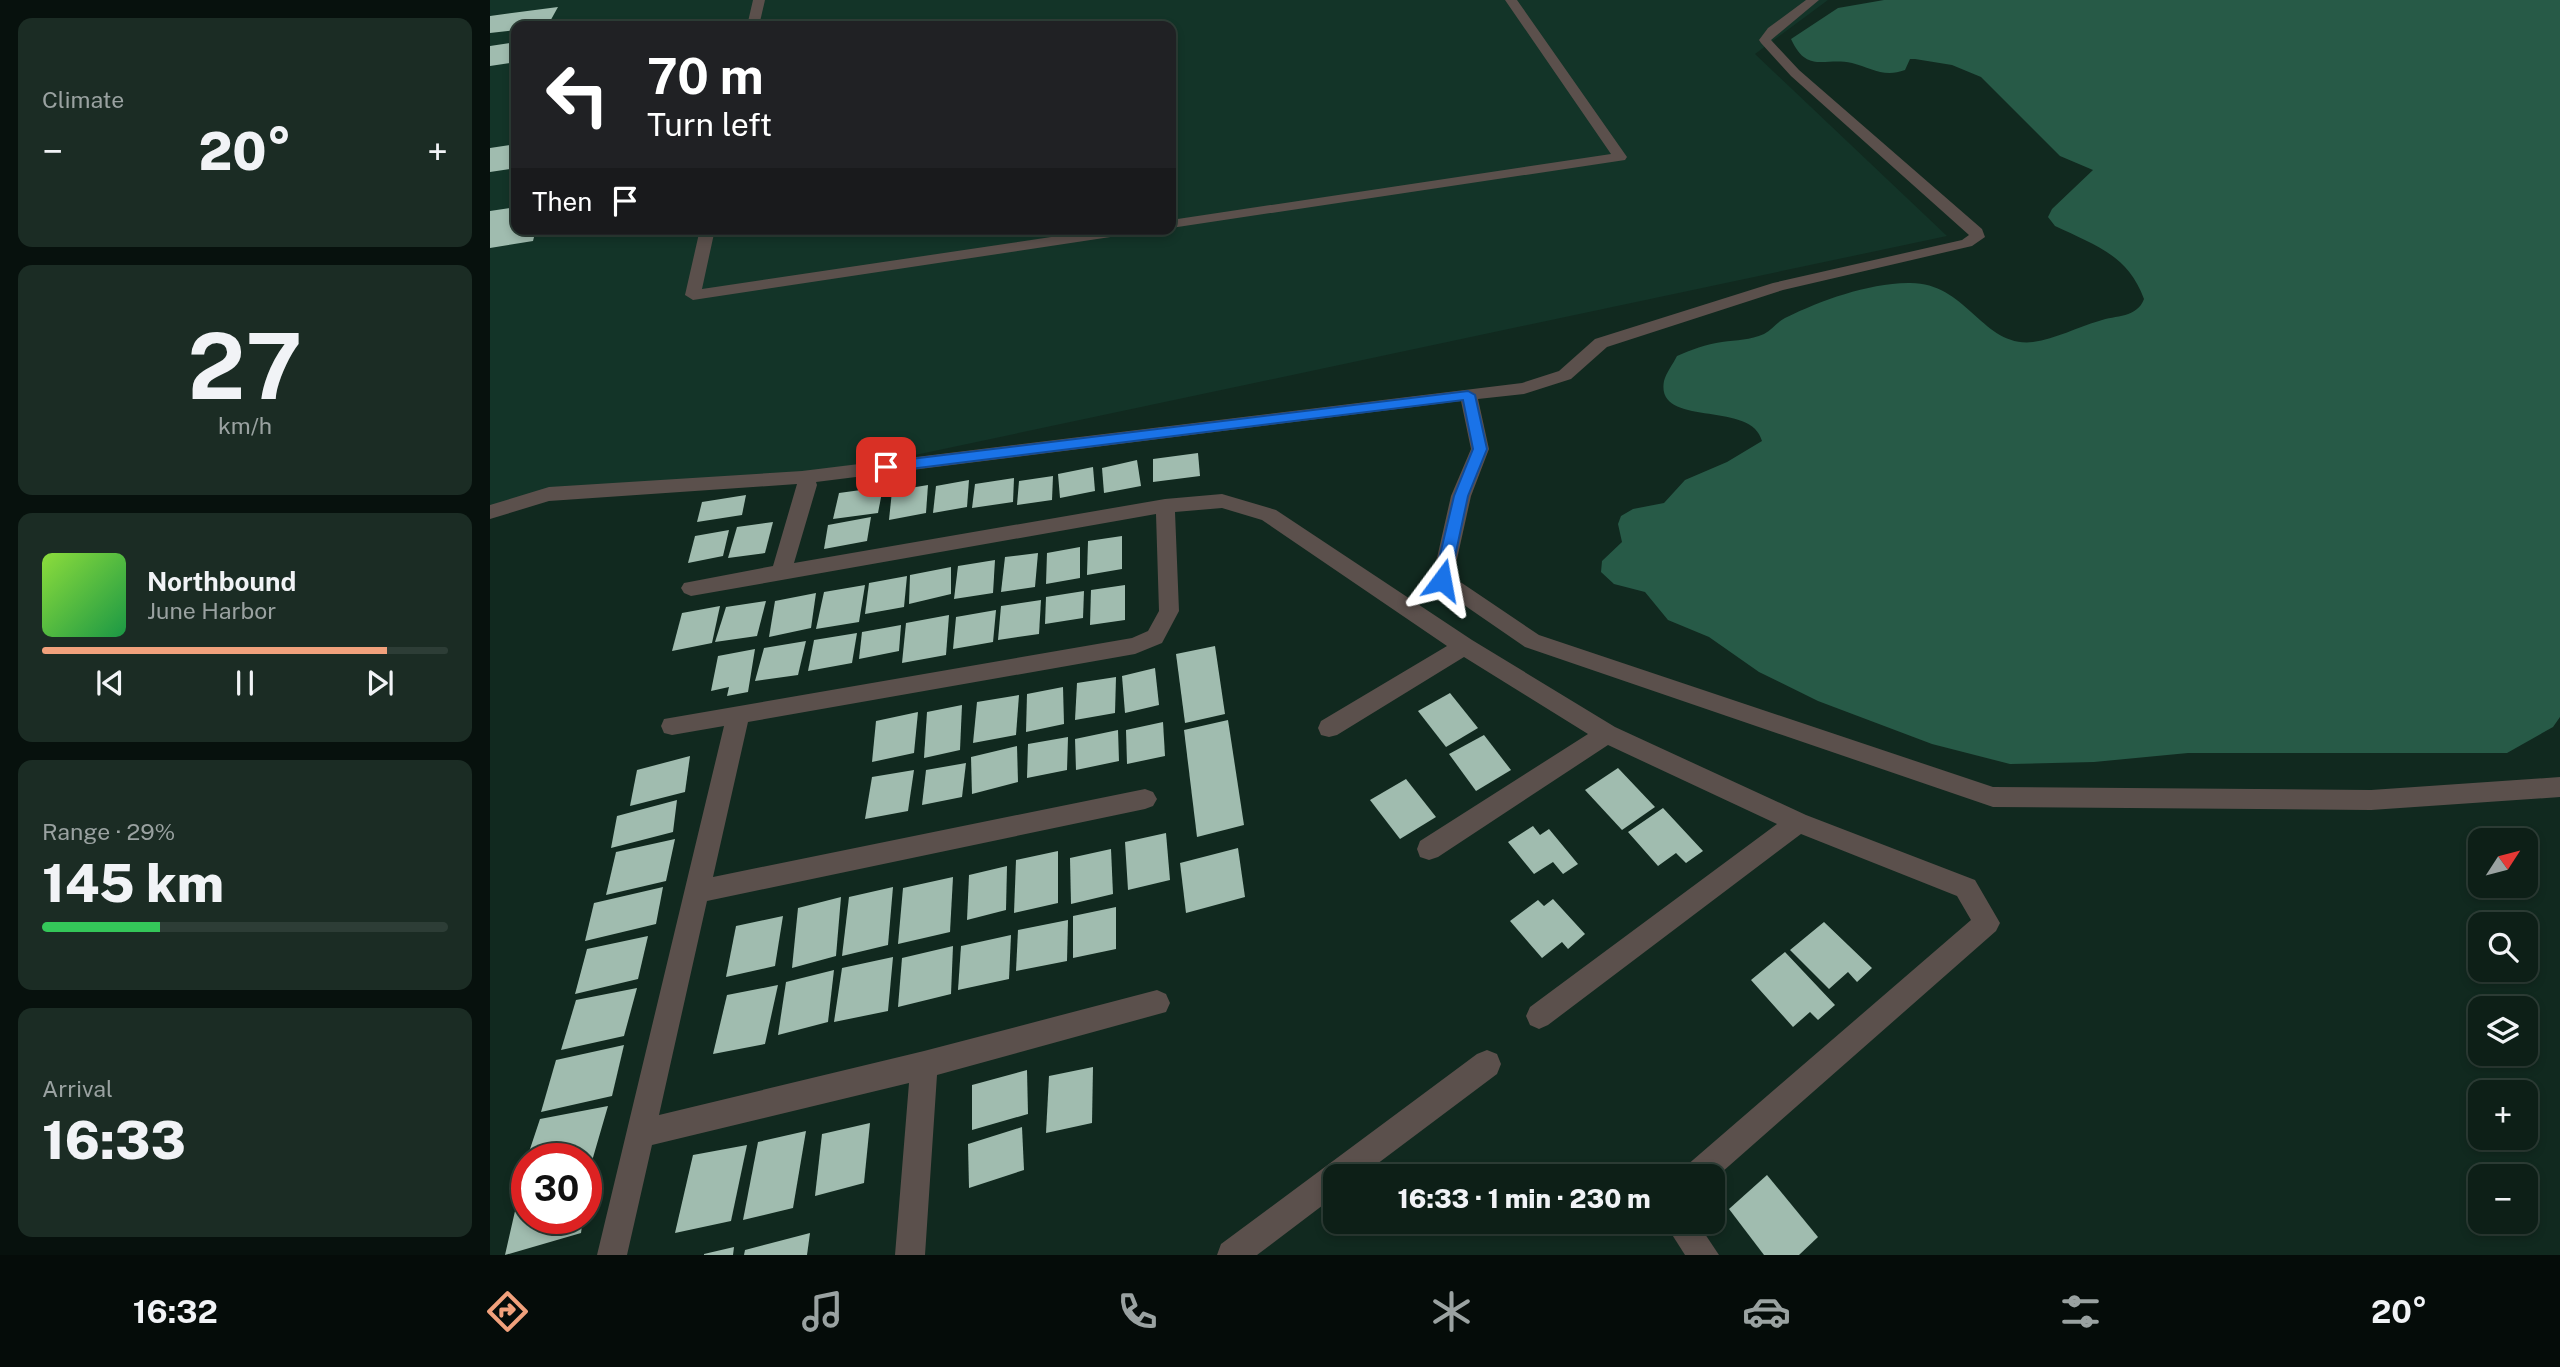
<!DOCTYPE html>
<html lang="en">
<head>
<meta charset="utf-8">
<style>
	:root { --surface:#0d1f17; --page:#1b2c24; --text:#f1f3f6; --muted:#9aa2a1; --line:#2d3d36; --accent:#f1a17c }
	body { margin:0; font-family:"Public Sans",sans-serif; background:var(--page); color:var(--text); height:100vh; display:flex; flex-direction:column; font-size:26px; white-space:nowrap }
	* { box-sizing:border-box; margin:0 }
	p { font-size:23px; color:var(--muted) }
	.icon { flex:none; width:38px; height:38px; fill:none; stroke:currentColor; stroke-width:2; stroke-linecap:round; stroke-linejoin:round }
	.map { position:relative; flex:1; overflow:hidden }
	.drawer { display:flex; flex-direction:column; gap:18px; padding:18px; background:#07110d; width:490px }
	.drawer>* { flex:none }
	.guide { position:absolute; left:21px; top:21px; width:665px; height:214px; border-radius:14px; box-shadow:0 4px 10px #0003,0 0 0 2px var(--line); background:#202124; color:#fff; overflow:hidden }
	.needle { width:46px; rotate:54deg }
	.controls { position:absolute; left:1978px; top:828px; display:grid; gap:14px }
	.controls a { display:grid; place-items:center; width:70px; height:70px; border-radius:14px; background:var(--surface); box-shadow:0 4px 10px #0003,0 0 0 2px var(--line); font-size:35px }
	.speed { position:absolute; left:21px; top:1143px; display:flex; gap:14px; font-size:35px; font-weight:700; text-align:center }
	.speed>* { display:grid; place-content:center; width:91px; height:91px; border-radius:50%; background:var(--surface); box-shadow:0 4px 10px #0003,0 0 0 2px var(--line); line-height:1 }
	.speed .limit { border:10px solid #d22; background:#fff; color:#111 }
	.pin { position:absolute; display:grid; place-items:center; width:60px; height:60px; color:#fff; margin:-30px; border-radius:14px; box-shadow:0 4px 10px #0006 }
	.me { position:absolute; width:77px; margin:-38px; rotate:13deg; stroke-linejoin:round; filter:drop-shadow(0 0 5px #0008) }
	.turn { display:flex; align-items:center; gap:24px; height:147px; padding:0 21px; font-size:32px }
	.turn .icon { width:91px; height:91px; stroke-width:2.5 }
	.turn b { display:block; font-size:49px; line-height:60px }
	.then { display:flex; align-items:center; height:66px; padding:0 21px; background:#0003; gap:14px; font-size:26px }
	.big { font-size:52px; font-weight:800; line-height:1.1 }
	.drawer .widget { flex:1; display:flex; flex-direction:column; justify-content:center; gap:10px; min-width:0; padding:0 24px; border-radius:14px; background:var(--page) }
	.drawer .dial { align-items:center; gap:0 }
	.dial b { font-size:91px; line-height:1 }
	.song { display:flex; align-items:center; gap:21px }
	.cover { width:84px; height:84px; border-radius:10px; background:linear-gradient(135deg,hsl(90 70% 55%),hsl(140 70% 35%)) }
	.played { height:7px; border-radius:4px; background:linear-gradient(90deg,var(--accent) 85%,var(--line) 85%) }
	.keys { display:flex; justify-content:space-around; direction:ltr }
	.heat { display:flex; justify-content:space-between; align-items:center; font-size:38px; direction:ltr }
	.charge { height:10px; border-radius:5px; background:linear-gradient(90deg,#34c759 29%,var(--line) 0) }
	.trip { position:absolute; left:833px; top:1164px; width:402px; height:70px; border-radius:14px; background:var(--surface); box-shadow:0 4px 10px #0003,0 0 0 2px var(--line); font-weight:800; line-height:70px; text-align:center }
	.menu { display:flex; height:112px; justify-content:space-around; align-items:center; background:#050c09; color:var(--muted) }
	.menu .icon { width:49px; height:49px }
	.menu .current { color:var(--accent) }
	.menu b { font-size:32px; color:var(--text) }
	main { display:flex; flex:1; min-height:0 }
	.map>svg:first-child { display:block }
	.built { fill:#133428; fill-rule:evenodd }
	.water { fill:#275a47 }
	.building { fill:#a0bcaf }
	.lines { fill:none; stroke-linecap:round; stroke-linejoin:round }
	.minor { fill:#5b504c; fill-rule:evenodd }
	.route { fill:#1a73e8; stroke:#114b97; stroke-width:2 }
</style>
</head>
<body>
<main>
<section class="drawer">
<div class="widget"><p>Climate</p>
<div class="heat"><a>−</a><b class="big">20°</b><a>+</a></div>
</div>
<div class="widget dial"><b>27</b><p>km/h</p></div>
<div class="widget">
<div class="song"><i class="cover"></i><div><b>Northbound</b><p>June Harbor</p></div></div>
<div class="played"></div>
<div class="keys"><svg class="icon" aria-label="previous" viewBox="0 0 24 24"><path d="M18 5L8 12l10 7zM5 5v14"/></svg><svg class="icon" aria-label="pause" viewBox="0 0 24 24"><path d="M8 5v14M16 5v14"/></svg><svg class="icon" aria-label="next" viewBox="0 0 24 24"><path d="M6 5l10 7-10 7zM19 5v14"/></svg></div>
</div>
<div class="widget"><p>Range · 29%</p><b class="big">145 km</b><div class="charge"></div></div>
<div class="widget"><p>Arrival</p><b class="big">16:33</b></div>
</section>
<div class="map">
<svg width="2070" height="1255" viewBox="0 0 2070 1255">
	<rect width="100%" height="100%" fill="#11291f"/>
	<path class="built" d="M0 0H1338L1265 54 1457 236 359 469 58 491 0 511ZM26 26H681V229H26Z"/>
	<path class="water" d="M1394 0H2070V717L2063 727 2017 753H1698L1604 762 1520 764 1442 744 1328 701 1269 672 1219 637 1178 620 1155 592 1124 584 1111 572 1112 561 1132 542 1128 524 1131 516 1143 509 1174 503 1195 480 1237 462 1272 441C1262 399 1165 429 1174 381 1176 373 1183 364 1187 356 1201 350 1216 344 1232 342 1247 340 1260 340 1274 334 1282 330 1287 322 1295 318 1332 300 1376 284 1418 283 1477 281 1492 348 1543 342 1566 339 1587 327 1609 321 1626 315 1647 318 1654 299 1638 255 1605 245 1565 226L1558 217 1562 209 1603 170 1570 156 1491 77 1462 65 1425 59H1420L1415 70C1394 78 1381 68 1362 63 1334 57 1317 74 1301 39L1348 8Z"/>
	<g class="building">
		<path d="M68 7 58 25 26 26V30L0 33V16Z"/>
		<path d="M26 42V62L0 66V46Z"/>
		<path d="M26 144V168L0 172V148Z"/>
		<path d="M26 207V229H46L43 241 0 248V211Z"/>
		<path d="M708 453 710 476 663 482V459Z"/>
		<path d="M647 460 651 486 614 493 612 468Z"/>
		<path d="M603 467 605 491 570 498 568 474Z"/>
		<path d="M563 476 562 500 527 505 529 481Z"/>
		<path d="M524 478 523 502 482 508 485 484Z"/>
		<path d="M479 480 477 507 443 513 446 486Z"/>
		<path d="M438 485 436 513 399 520 402 491Z"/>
		<path d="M393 487 388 513 343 519 349 493Z"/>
		<path d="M256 495 252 515 207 522 212 502Z"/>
		<path d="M381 517 377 541 334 549 338 525Z"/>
		<path d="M283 522 275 553 238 558 247 527Z"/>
		<path d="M239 530 233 556 198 563 205 536Z"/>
		<path d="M632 536V569L597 575 598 541Z"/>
		<path d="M590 547V578L556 584 557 553Z"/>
		<path d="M548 553 545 587 511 592 515 557Z"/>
		<path d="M505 560 503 593 464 599 468 566Z"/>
		<path d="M461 567V594L419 604 420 575Z"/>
		<path d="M417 576 414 607 375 614 379 583Z"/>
		<path d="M375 585 369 622 326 629 334 592Z"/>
		<path d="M635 585V620L600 625 601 590Z"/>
		<path d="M594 591 593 618 555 624 556 597Z"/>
		<path d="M326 593 321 628 279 637 285 601Z"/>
		<path d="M551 600 549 634 508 640 511 606Z"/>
		<path d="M276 601 267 636 225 642 236 607Z"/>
		<path d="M230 606 222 643 182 651 192 613Z"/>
		<path d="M506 610 503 642 463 649 466 617Z"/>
		<path d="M459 615 456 655 412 663 416 623Z"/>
		<path d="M411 625 409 651 369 659 372 632Z"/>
		<path d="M367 633 362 663 318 671 324 640Z"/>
		<path d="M316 641 308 675 265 681 274 648Z"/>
		<path d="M725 646 735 714 695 723 686 654Z"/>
		<path d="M265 649 258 692 237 696 239 687 221 691 228 656Z"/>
		<path d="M665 668 669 705 635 713 632 676Z"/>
		<path d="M626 677 625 713 585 720 587 683Z"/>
		<path d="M573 687 574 724 536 732 537 694Z"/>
		<path d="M960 693 988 728 956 747 928 711Z"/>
		<path d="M529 695 526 735 483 743 487 702Z"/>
		<path d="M472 705 470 750 434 758 437 712Z"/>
		<path d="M428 712 424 753 382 762 386 721Z"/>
		<path d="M738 720 754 825 707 837 694 730Z"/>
		<path d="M673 722 675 756 637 764 636 730Z"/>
		<path d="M628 730 629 761 586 770 585 739Z"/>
		<path d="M994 735 1021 770 986 791 959 754Z"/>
		<path d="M578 737 577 770 537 778 538 744Z"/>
		<path d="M527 746 528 782 482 794 481 757Z"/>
		<path d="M200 756 195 792 140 806 147 770Z"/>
		<path d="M476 763 472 797 432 805 436 770Z"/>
		<path d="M1128 768 1165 807 1132 830 1095 790Z"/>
		<path d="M424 770 418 811 375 819 382 777Z"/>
		<path d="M916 779 946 817 910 839 880 800Z"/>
		<path d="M187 800 183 832 121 848 127 816Z"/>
		<path d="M1173 808 1213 851 1196 863 1186 853 1168 866 1138 832Z"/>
		<path d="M1043 826 1050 835 1059 829 1088 864 1073 874 1063 862 1044 874 1018 842Z"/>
		<path d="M676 833 680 880 638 890 635 842Z"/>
		<path d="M185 839 176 881 116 895 126 852Z"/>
		<path d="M748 848 755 897 696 913 690 863Z"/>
		<path d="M621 849 623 894 581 904 580 858Z"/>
		<path d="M568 851V903L524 913 526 860Z"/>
		<path d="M517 866 516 910 477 920 479 875Z"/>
		<path d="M463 877 460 932 408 944 413 888Z"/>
		<path d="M173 887 166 924 95 941 104 903Z"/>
		<path d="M403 887 398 945 352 956 359 897Z"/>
		<path d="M351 897 346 956 302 968 308 908Z"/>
		<path d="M1063 899 1095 934 1078 949 1072 942 1052 958 1020 921 1048 900 1054 906Z"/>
		<path d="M626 907V949L583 958V916Z"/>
		<path d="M293 916 285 966 236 977 246 926Z"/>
		<path d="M578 920 577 961 526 971 528 930Z"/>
		<path d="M1334 922 1382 968 1367 982 1358 972 1339 989 1300 950Z"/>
		<path d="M521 935 519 979 468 990 471 946Z"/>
		<path d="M158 936 148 979 85 994 97 949Z"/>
		<path d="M463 946 461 994 408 1007 412 958Z"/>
		<path d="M1295 952 1345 1005 1328 1020 1320 1012 1303 1027 1261 980Z"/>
		<path d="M403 957 398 1011 344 1022 352 968Z"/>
		<path d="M344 970 338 1022 288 1035 296 982Z"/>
		<path d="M288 985 275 1044 223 1054 237 995Z"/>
		<path d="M147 988 134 1036 71 1050 86 1000Z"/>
		<path d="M134 1045 122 1096 51 1112 66 1060Z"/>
		<path d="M603 1067 602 1123 556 1133 559 1076Z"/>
		<path d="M537 1070 538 1114 482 1130V1085Z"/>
		<path d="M118 1106 102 1161 96 1162V1158H37L50 1119Z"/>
		<path d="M380 1123 374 1183 325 1196 332 1134Z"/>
		<path d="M532 1127 534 1170 479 1188 478 1144Z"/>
		<path d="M316 1131 303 1208 253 1220 268 1142Z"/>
		<path d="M257 1145 241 1221 185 1233 203 1155Z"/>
		<path d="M1277 1175 1328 1237 1309 1255H1274L1239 1209Z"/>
		<path d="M37 1195V1218H93L91 1233 15 1255 28 1198Z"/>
		<path d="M320 1233 317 1255H254L255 1250Z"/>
		<path d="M244 1247 243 1255H214V1254Z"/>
	</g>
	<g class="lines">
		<g class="minor">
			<path d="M263 0H275L269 26H257Z"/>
			<path d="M1015 0H1027L1137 157 1135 160 681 228V220L1121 154Z"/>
			<path d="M1316 0H1329L1281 40 1309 70 1492 229 1495 237 1482 246 1293 290 1117 347 1081 379 1034 394 988 399 999 449 981 496 963 577 1049 635 1503 787 1881 790 2070 777V797L1881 810 1503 807 1035 647 945 585 942 580 961 496 981 449 971 401 326 482 327 485 304 563 675 499 732 494 786 510 982 640 1125 727 1316 815 1485 880 1510 923 1506 931 1223 1180V1176H1191L1196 1166 1481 920 1467 896 1311 834 1058 1025 1049 1029 1040 1025 1036 1016 1040 1007 1287 824 1118 745 948 857 939 860 930 857 927 849 930 841 1098 734 974 657 847 735 839 737 831 735 828 728 831 721 957 646 772 520 732 508 685 512 689 611 672 643 645 654 258 722 223 877 655 789 663 792 667 799 663 806 655 809 217 901 169 1115 434 1051 667 990 676 994 680 1003 676 1012 447 1075 435 1255H405L419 1083 162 1145 137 1255H107L234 726 182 735 174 733 171 726 174 719 642 638 658 631 669 611 666 514 201 596 194 593 191 588 194 583 283 566 307 484 59 501 0 519V505L59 487 312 471 1032 383 1069 371 1105 339 1283 283 1472 240 1479 235 1301 76 1271 43 1269 40 1278 28Z"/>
			<path d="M210 229H225L212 289 615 229H654L647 233 203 300 195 295Z"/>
			<path d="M997 1050 1007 1054 1011 1064 1007 1074 871 1176H845V1196L767 1255H727L731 1244 987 1054Z"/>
			<path d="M1174 1222H1207L1229 1255H1195Z"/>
		</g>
	</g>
	<path class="route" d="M978 391 985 395 997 449 978 496 960 580 952 585 944 580 964 496 983 449 973 400 396 472 389 467 396 462Z"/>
</svg>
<div class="controls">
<a><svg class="needle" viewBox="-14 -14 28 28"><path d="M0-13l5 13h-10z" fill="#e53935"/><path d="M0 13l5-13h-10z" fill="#9aa2a1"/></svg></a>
<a><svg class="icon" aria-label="search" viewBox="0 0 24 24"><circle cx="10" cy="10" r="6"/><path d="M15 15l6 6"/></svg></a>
<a><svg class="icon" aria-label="layers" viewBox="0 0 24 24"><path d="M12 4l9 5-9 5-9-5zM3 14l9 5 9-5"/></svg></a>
<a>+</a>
<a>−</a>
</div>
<div class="speed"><div class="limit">30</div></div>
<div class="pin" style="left:396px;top:467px;background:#d93025"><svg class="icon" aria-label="arrive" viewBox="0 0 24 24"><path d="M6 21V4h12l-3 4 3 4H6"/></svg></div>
<svg class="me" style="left:952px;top:580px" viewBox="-20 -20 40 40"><path d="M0-17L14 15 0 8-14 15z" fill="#1a73e8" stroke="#fff" stroke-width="4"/></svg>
<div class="trip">16:33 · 1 min · 230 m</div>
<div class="guide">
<div class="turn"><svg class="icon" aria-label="left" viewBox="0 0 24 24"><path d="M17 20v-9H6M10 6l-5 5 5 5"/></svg><div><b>70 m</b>Turn left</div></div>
<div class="then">Then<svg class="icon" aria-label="arrive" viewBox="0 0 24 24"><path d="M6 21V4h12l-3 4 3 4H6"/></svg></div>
</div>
</div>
</main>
<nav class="menu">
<b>16:32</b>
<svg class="icon current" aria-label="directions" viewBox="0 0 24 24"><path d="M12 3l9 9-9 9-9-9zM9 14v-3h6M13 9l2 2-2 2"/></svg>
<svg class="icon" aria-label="music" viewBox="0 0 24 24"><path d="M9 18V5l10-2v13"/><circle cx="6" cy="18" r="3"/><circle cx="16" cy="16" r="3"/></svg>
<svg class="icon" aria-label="phone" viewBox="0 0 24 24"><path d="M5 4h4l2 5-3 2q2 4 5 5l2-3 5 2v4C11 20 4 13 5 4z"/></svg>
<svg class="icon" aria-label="climate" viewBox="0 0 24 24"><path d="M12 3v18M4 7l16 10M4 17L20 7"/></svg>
<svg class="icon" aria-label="car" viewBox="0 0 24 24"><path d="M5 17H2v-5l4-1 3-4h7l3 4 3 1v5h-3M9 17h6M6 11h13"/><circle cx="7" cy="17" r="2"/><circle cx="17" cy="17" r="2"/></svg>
<svg class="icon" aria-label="filters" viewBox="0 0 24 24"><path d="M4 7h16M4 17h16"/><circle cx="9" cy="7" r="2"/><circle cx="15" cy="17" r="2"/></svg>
<b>20°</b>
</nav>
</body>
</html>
